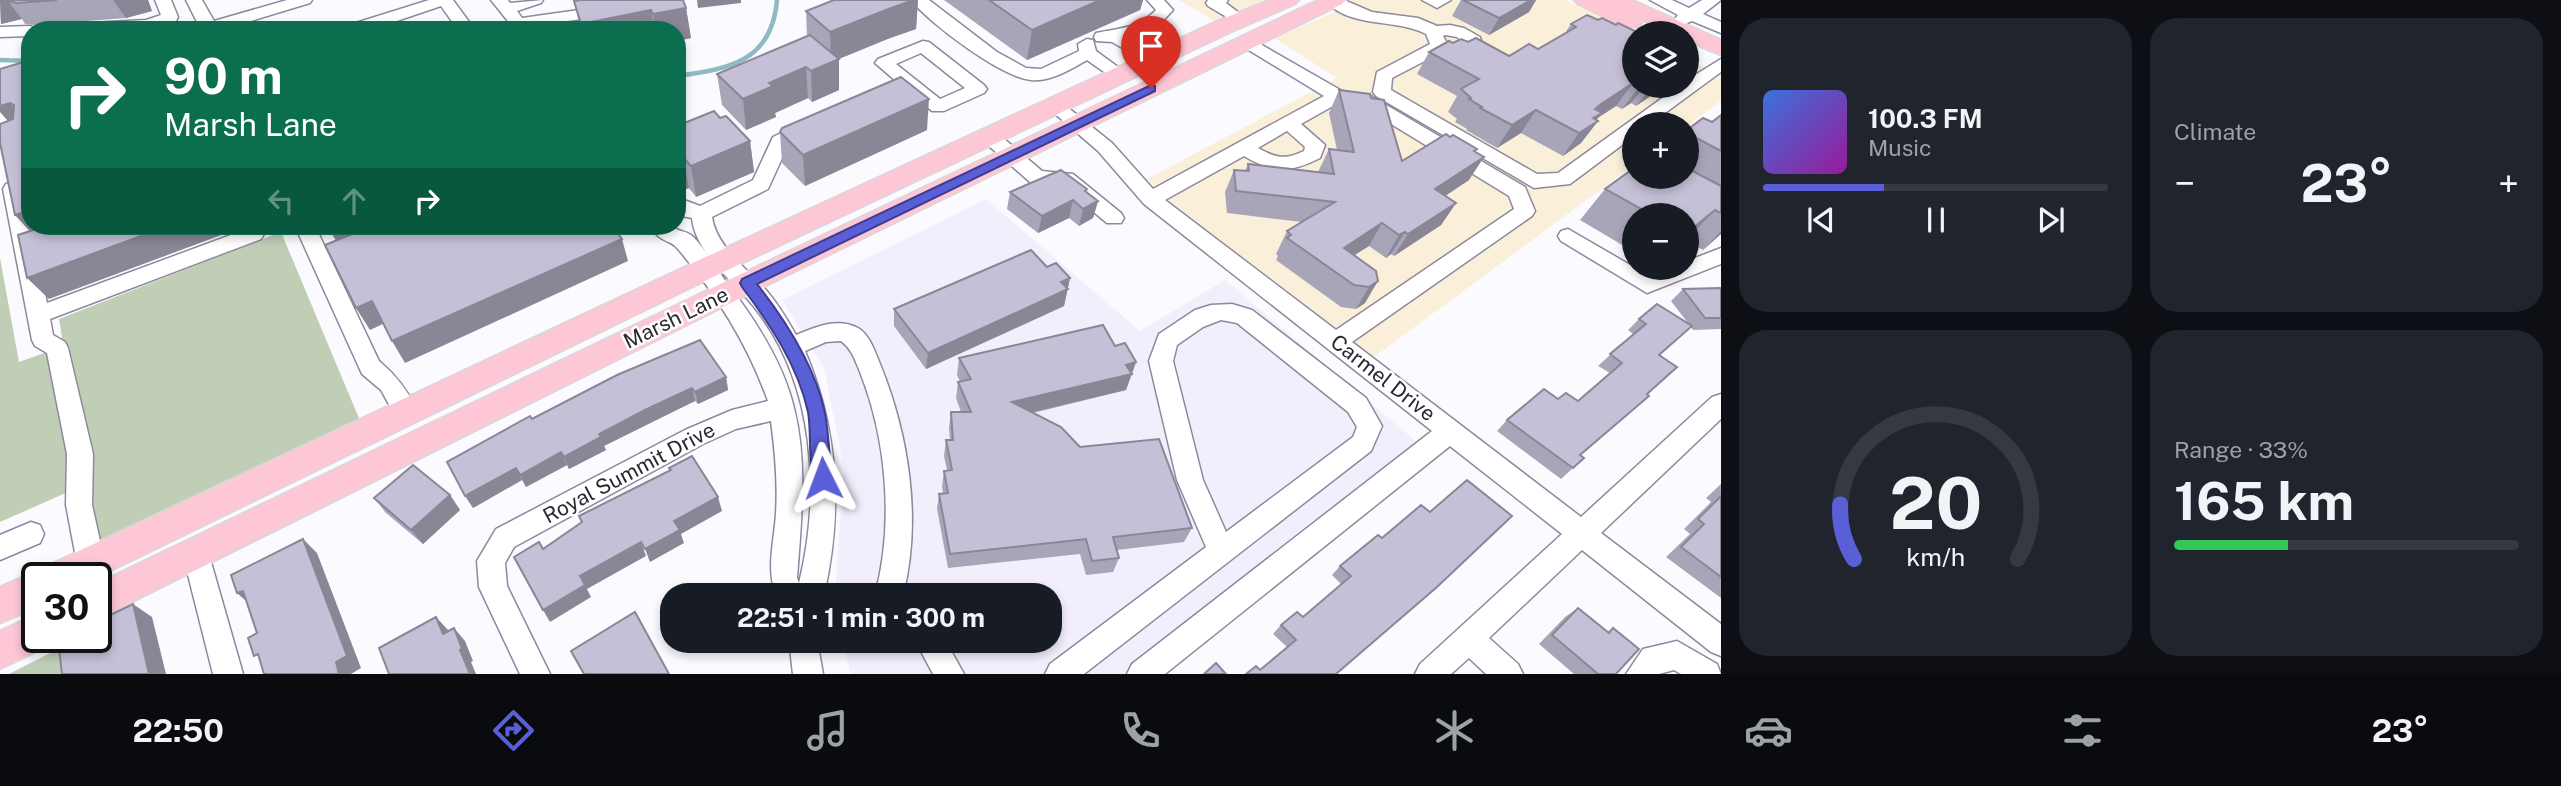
<!DOCTYPE html>
<html lang="en">
<head>
<meta charset="utf-8">
<style>
	:root { --surface:#171b24; --page:#20242c; --text:#f1f3f6; --muted:#9ea1a6; --line:#363941; --accent:#5b5fd7 }
	body { margin:0; font-family:"Public Sans",sans-serif; background:var(--page); color:var(--text); height:100vh; display:flex; flex-direction:column; font-size:26px; white-space:nowrap }
	* { box-sizing:border-box; margin:0 }
	p { font-size:23px; color:var(--muted) }
	.icon { flex:none; width:38px; height:38px; fill:none; stroke:currentColor; stroke-width:2; stroke-linecap:round; stroke-linejoin:round }
	.map { position:relative; flex:1; overflow:hidden }
	.sheet { display:flex; flex-direction:column; gap:18px; padding:18px; background:#0d0f14; width:840px }
	.sheet>* { flex:none }
	.banner { position:absolute; left:21px; top:21px; width:665px; height:214px; border-radius:28px; box-shadow:0 4px 10px #0003; background:#0b6e4f; color:#fff; overflow:hidden }
	.tools { position:absolute; left:1622px; top:21px; display:grid; gap:14px }
	.tools a { display:grid; place-items:center; width:77px; height:77px; border-radius:50%; background:var(--surface); box-shadow:0 4px 10px #0003; font-size:35px }
	.speed { position:absolute; left:21px; top:562px; display:flex; gap:14px; font-size:35px; font-weight:700; text-align:center }
	.speed>* { display:grid; place-content:center; width:91px; height:91px; border-radius:50%; background:var(--surface); box-shadow:0 4px 10px #0003; line-height:1 }
	.speed .limit { border:4px solid #111; border-radius:10px; background:#fff; color:#111 }
	.pin { position:absolute; display:grid; place-items:center; width:60px; height:60px; color:#fff; margin:-72px -30px; border-radius:50% 50% 50% 0; rotate:-45deg; box-shadow:0 0 7px #0007 }
	.pin .icon { rotate:45deg }
	.me { position:absolute; width:77px; margin:-38px; rotate:357deg; stroke-linejoin:round; filter:drop-shadow(0 0 5px #0008) }
	.turn { display:flex; align-items:center; gap:24px; height:147px; padding:0 28px; font-size:32px }
	.turn .icon { width:91px; height:91px; stroke-width:2.5 }
	.turn b { display:block; font-size:49px; line-height:60px }
	.lanes { display:flex; align-items:center; height:66px; padding:0 28px; background:#0003; justify-content:center; gap:35px; direction:ltr }
	.lanes .off { opacity:.35 }
	.big { font-size:52px; font-weight:700; line-height:1.1 }
	.sheet .card { flex:1; display:flex; flex-direction:column; justify-content:center; gap:10px; min-width:0; padding:0 24px; border-radius:28px; background:var(--page) }
	.sheet .dial { align-items:center; gap:0 }
	.dial svg { height:182px; overflow:visible; fill:none; stroke:var(--line); stroke-width:7; stroke-linecap:round; text-anchor:middle }
	.dial text { fill:var(--text); stroke:none }
	.song { display:flex; align-items:center; gap:21px }
	.cover { width:84px; height:84px; border-radius:10px; background:linear-gradient(135deg,hsl(220 70% 55%),hsl(300 70% 35%)) }
	.played { height:7px; border-radius:4px; background:linear-gradient(90deg,var(--accent) 35%,var(--line) 35%) }
	.keys { display:flex; justify-content:space-around; direction:ltr }
	.heat { display:flex; justify-content:space-between; align-items:center; font-size:38px; direction:ltr }
	.charge { height:10px; border-radius:5px; background:linear-gradient(90deg,#34c759 33%,var(--line) 0) }
	.sheet .tiles { flex:1; display:grid; gap:18px; grid-template-columns:repeat(2,1fr) }
	.trip { position:absolute; left:660px; top:583px; width:402px; height:70px; border-radius:28px; background:var(--surface); box-shadow:0 4px 10px #0003; font-weight:700; line-height:70px; text-align:center }
	.tabs { display:flex; height:112px; justify-content:space-around; align-items:center; background:#090b0e; color:var(--muted) }
	.tabs .icon { width:49px; height:49px }
	.tabs .selected { color:var(--accent) }
	.tabs b { font-size:32px; color:var(--text) }
	main { display:flex; flex:1; min-height:0 }
	.map>svg:first-child { display:block }
	.commercial { fill:#faf0da }
	.education { fill:#f2eefc }
	.green { fill:#c1ceb6 }
	.lines { fill:none; stroke-linecap:round; stroke-linejoin:round }
	.stream { stroke:#8fbac4; stroke-width:4.5 }
	.minor-casing { stroke:#8e889e; stroke-width:3 }
	.major-casing { stroke:#d9d8da; stroke-width:3 }
	.minor { fill:#fff; fill-rule:evenodd }
	.major { fill:#fdc7d6; fill-rule:evenodd }
	.wall { fill:#a9a5b9 }
	.shaded-wall { fill:#8a8696 }
	.building { fill:#c5c0d7; stroke:#8a8696; stroke-width:2 }
	.route { fill:#5b5fd7; stroke:#3b3e8c; stroke-width:2 }
	.labels { text-anchor:middle; stroke-width:5; stroke-linejoin:round; paint-order:stroke }
	.street-label { font-size:21px; fill:#2a2831; stroke:#fff }
</style>
</head>
<body>
<main>
<div class="map">
<svg width="1721" height="674" viewBox="0 0 1721 674">
	<rect width="100%" height="100%" fill="#fbfaff"/>
	<g class="commercial">
		<path d="M1179 0H1267L1216 22Z"/>
		<path d="M1352 0H1566L1635 33 1634 86H1687V59L1721 75V101L1687 126V124H1634V165L1374 357 1177 207 1147 179 1337 78 1274 38 1333 13Z"/>
	</g>
	<path class="education" d="M986 199 1140 331 1225 280 1417 442 1127 674H850L844 641 1050 640V595H835L844 468 824 368 782 300Z"/>
	<g class="green">
		<path d="M281 232 361 423 96 548 59 319Z"/>
		<path d="M0 258 19 362 47 352 70 464 68 492 0 522Z"/>
		<path d="M62 647 67 674H9Z"/>
	</g>
	<g class="lines">
		<g class="stream">
			<path d="M0 60 30 61"/>
			<path d="M677 76C730 69 772 61 777 0"/>
		</g>
		<g class="minor-casing">
			<g id="minor">
				<path d="M155 0H171L178 17 176 21 149 30H45L53 25 146 20 161 15Z"/>
				<path d="M186 0H202L214 21 287 0H312L310 3 221 30H201Z"/>
				<path d="M429 0H453L475 30H458L441 6 370 30H344L346 26Z"/>
				<path d="M491 0H508L510 3 543 0 541 3 517 11 522 18 650 0H675L673 3 656 9 530 26 532 30H515Z"/>
				<path d="M911 0H929L997 52 1026 68 1041 69 1079 51 1078 44 1087 39 1093 40 1096 51 1129 75 1126 79H1114L1087 60C1071 69 1051 82 1031 80 1001 77 930 24 911 0Z"/>
				<path d="M1147 0H1164L1173 10 1159 25 1130 38 1158 56 1161 60 1152 65 1112 42 1096 41 1094 37 1096 33C1119 28 1138 29 1156 10Z"/>
				<path d="M1208 0H1228L1226 3 1248 20 1240 25 1208 6 1206 3Z"/>
				<path d="M1344 0 1372 12 1418 18 1437 26 1450 25 1464 28 1480 37 1483 48C1471 59 1456 56 1442 52L1392 78 1391 90 1537 174 1558 173 1679 86H1687V80L1721 59V72L1650 124H1634V136L1570 184 1534 188 1376 96 1373 92 1377 72 1430 44 1426 34C1396 18 1351 29 1325 1ZM1445 35 1457 37 1465 45 1460 47 1447 43 1443 36Z"/>
				<path d="M1422 0H1451L1437 8Z"/>
				<path d="M1650 0H1672L1689 8 1702 0H1721L1703 14 1721 22V33L1692 21 1682 25 1676 24 1674 20 1678 15Z"/>
				<path d="M30 26 38 30H30V36L0 37V27Z"/>
				<path d="M1248 37 1342 91 1371 96 1525 187 1535 211 1532 216 1352 342 1581 517 1712 397 1721 394V419L1601 533 1721 624V656L1711 652 1582 550 1489 638 1518 664 1523 674H1486L1469 658 1451 674H1415L1420 664 1562 534 1450 446 1165 674H1127L1132 664 1432 431 1144 204 1098 151 1046 106 1055 100 1061 102 1112 143 1153 189 1324 96 1242 46 1239 42ZM1340 102 1360 105 1509 196 1514 209 1336 330 1165 200 1244 156C1272 173 1291 173 1320 158L1325 145 1301 124ZM1287 131 1305 147 1304 151C1285 160 1276 158 1258 148Z"/>
				<path d="M923 41 929 42 984 85 987 89 984 93 944 111H932L906 89 899 88 897 82 875 63 878 59ZM921 53 965 88 940 99 896 64Z"/>
				<path d="M806 121 815 127 788 145 768 189 712 217C716 246 747 269 766 290 778 304 787 319 796 335 815 327 838 317 858 328 870 335 875 352 880 364 909 435 922 520 903 595H875C894 525 887 440 860 372 855 360 852 349 841 341L826 342 805 351C839 431 843 511 824 595H776C766 569 774 542 776 514 778 483 775 451 771 421L736 429 703 444 514 547 505 563 507 586 550 674H520L479 587 477 561 496 529 685 430 732 410 768 401C748 345 717 295 678 249 669 238 660 244 651 226H672C678 232 684 230 691 235 702 244 717 269 726 282 755 319 783 362 794 408 808 463 801 522 797 578L799 583C821 493 815 384 755 308 735 282 695 253 692 218L677 215V201L684 200 700 206 753 180 773 137Z"/>
				<path d="M989 130 996 132 1042 171 1073 174 1121 213 1124 218 1121 223H1107L1061 185 1030 182 982 140 980 136 982 132Z"/>
				<path d="M13 182 20 184 23 189 47 303 247 229 254 227 261 229 264 234 261 239 50 319 53 335 65 342 68 348 93 454 92 505 105 563 101 572 91 576 81 572 77 563 66 505 67 454 47 353 35 346 32 340 3 189 6 184Z"/>
				<path d="M295 226H315L379 361C397 376 408 391 418 412L415 419 406 422 397 419 381 390 362 374Z"/>
				<path d="M1568 229 1649 276 1669 268H1687V261L1721 248V264L1647 293 1561 241 1558 236 1561 231Z"/>
				<path d="M1232 304 1252 310 1366 398 1382 426 1371 451 1084 674H1045L1050 664 1206 547 1177 480 1149 361 1159 334 1195 310 1211 305ZM1221 320 1237 323 1348 412 1357 427 1353 437 1226 532 1203 480 1173 361 1177 345 1203 327Z"/>
				<path d="M31 522 40 525 44 534 40 543 0 560V535Z"/>
				<path d="M196 543 206 546 209 555 243 674H213L183 555 186 546Z"/>
				<path d="M789 640H817L823 674H793Z"/>
				<path d="M915 640H945L964 674H933Z"/>
				<path d="M1677 641 1717 664 1721 674H1681L1674 670 1659 674H1626L1643 649Z"/>
			</g>
		</g>
		<g class="major-casing">
			<g id="major">
				<path d="M1270 0H1299L1295 4 1231 32 715 276 96 578H37V607L0 623V587L37 571 44 574 47 566 695 262 1215 22Z"/>
				<path d="M1318 0H1346L1342 4 757 290 96 620V584L737 276Z"/>
				<path d="M1574 0H1632L1721 40V55L1687 41V33H1670L1642 20 1640 27H1624L1578 4Z"/>
				<path d="M37 614V637H54L50 645 0 669V631Z"/>
			</g>
		</g>
		<use href="#minor" class="minor"/>
		<use href="#major" class="major"/>
	</g>
	<g class="wall">
		<path d="M0 0H148L152 11 126 18 34 25 25 24 22 19 1 24Z"/>
		<path d="M834 0H918L916 29 890 38 839 59V90L812 102 808 98 775 113 776 117 746 130 722 105 717 74 807 37 806 11Z"/>
		<path d="M944 0H1143L1140 10 1027 60Z"/>
		<path d="M1461 0H1536L1529 12 1489 35 1452 16Z"/>
		<path d="M574 1 686 8 691 38 677 41V30H581Z"/>
		<path d="M1571 24 1634 56V86H1660L1652 95 1636 106 1631 103 1622 109 1616 106 1599 117 1596 120 1598 121 1581 143 1563 156 1521 133 1497 148 1466 130 1467 129 1455 122 1457 119 1448 112 1457 96 1417 74 1429 52 1453 43 1468 42 1509 56 1538 49 1565 33Z"/>
		<path d="M1339 90 1371 98 1402 161 1475 152 1469 180 1445 196 1456 203 1441 225 1394 256 1391 254 1386 258 1369 246 1354 255 1376 271 1365 303 1356 309 1341 307 1276 260 1278 256 1276 254 1287 231 1302 222 1227 213 1225 192 1234 170 1245 171 1248 164 1318 172 1329 149 1337 150 1329 113Z"/>
		<path d="M1721 115V234L1703 250 1687 241V215H1634V252L1580 220 1605 189 1687 177V130L1712 122Z"/>
		<path d="M720 118 750 141 754 172 696 197 689 188 678 192 677 126Z"/>
		<path d="M927 130 805 186 782 163 780 132Z"/>
		<path d="M1087 189V192L1098 201 1093 218 1079 226 1069 218 1038 233 1007 209 1010 192Z"/>
		<path d="M1047 267 1070 278 1064 306 926 369 894 326V309Z"/>
		<path d="M1683 289 1721 290V329L1693 330 1691 327 1659 355 1581 455 1584 458 1561 479 1497 431 1507 420 1558 399 1578 401 1610 373 1598 366 1633 334 1628 330 1639 319 1688 323 1671 301Z"/>
		<path d="M1115 346 1136 362 1126 390 1033 413 1192 528 1184 542 1117 550 1119 558 1113 572 1086 575 1080 554 948 568 937 509 939 494 943 493 942 486 944 471 947 470 944 456 946 440H950L949 428 951 412H961L956 398 958 382 960 381 957 375 959 358Z"/>
		<path d="M726 377 728 390 698 404 695 401 649 423 604 446 606 450 569 469 567 465 526 487 522 480 473 508 532 419Z"/>
		<path d="M1721 484V598L1666 557 1690 534 1684 529 1711 502 1706 498Z"/>
		<path d="M450 495 460 510 423 544 386 513 374 498Z"/>
		<path d="M1430 512 1512 516 1287 647 1273 634 1281 625 1303 617 1341 584 1332 575 1340 566 1382 538Z"/>
		<path d="M1578 608 1607 632 1613 628 1616 674H1574L1539 644 1565 617Z"/>
	</g>
	<g class="shaded-wall">
		<path d="M0 0H9L8 1 22 19 1 24Z"/>
		<path d="M113 0H148L152 11 126 18Z"/>
		<path d="M697 0H741V3L698 8Z"/>
		<path d="M914 0H918L916 29 890 38 831 62 830 32 891 8Z"/>
		<path d="M1100 0H1143L1140 10 1027 60 1032 30Z"/>
		<path d="M1531 0H1536L1529 12 1489 35 1499 18Z"/>
		<path d="M686 8 691 38 677 41V30H656L653 14Z"/>
		<path d="M651 10 655 30H582L581 24Z"/>
		<path d="M1634 43V52L1629 59 1624 50Z"/>
		<path d="M839 59V90L812 102 811 71Z"/>
		<path d="M806 67 808 98 775 113 776 117 746 130 743 99 769 83Z"/>
		<path d="M677 76 680 92 677 110Z"/>
		<path d="M1633 83 1616 106 1599 117 1593 124 1598 121 1581 143 1563 156 1595 109 1601 104Z"/>
		<path d="M1640 86H1645L1631 103 1622 109Z"/>
		<path d="M1652 86H1660L1652 95 1636 106Z"/>
		<path d="M929 99 927 130 805 186 803 155Z"/>
		<path d="M10 103 29 125 15 129 0 112V106Z"/>
		<path d="M1536 110 1521 133 1497 148 1512 125Z"/>
		<path d="M750 141 754 172 696 197 691 166Z"/>
		<path d="M1477 149 1463 171 1484 157 1469 180 1421 212 1435 189Z"/>
		<path d="M683 157 689 188 678 192 677 159Z"/>
		<path d="M1073 200 1069 218 1038 233 1042 216Z"/>
		<path d="M1098 201 1093 218 1079 226 1083 209Z"/>
		<path d="M1456 203 1441 225 1394 256 1408 234Z"/>
		<path d="M30 210V226H70L36 238 15 215Z"/>
		<path d="M1715 210 1687 239V233Z"/>
		<path d="M1382 223 1369 246 1331 270 1344 248Z"/>
		<path d="M168 226 243 227 49 299 27 278Z"/>
		<path d="M327 226H385L338 244Z"/>
		<path d="M1721 231V234L1703 250Z"/>
		<path d="M1405 232 1391 254 1386 258 1399 235Z"/>
		<path d="M622 239 628 261 405 363 392 341Z"/>
		<path d="M1070 278 1064 306 926 369 928 353Z"/>
		<path d="M1378 281 1365 303 1356 309 1369 287Z"/>
		<path d="M372 301 385 323 370 330 356 308Z"/>
		<path d="M1136 362 1126 390 1008 418 1012 402Z"/>
		<path d="M726 377 728 390 698 404 695 392Z"/>
		<path d="M692 388 695 401 604 446 606 450 569 469 564 457 599 434Z"/>
		<path d="M561 452 567 465 526 487 520 475Z"/>
		<path d="M516 468 522 480 473 508 465 496Z"/>
		<path d="M450 495 460 510 423 544 411 530Z"/>
		<path d="M718 497 722 511 681 534 684 543 650 562 645 549 674 521Z"/>
		<path d="M303 539 317 553 361 668 351 674H339Z"/>
		<path d="M641 542 646 556 587 589 591 597 550 622 543 610 580 576Z"/>
		<path d="M243 591 253 607 237 593Z"/>
		<path d="M133 604 152 617 166 674H149Z"/>
		<path d="M436 617 448 630 454 646 443 634Z"/>
		<path d="M454 628 465 641 473 661 471 662 476 674H470L460 650Z"/>
	</g>
	<g class="building">
		<path d="M7 0H57L17 3 8 1Z"/>
		<path d="M581 0H683L686 8 653 14 651 10 581 24 574 1Z"/>
		<path d="M834 0H914L891 8 830 32 806 11Z"/>
		<path d="M989 0H1100L1032 30Z"/>
		<path d="M1463 0H1531L1499 18Z"/>
		<path d="M1587 15 1598 20 1602 18 1616 25 1618 23 1639 33H1634V43L1624 50 1634 56V84L1633 83 1601 104 1595 109 1602 113 1593 118 1598 121 1579 133 1536 110 1512 125 1480 108 1482 107 1469 99 1471 98 1461 89 1479 79 1429 52 1449 41 1453 43 1461 39 1468 42 1476 38 1509 56 1529 44 1538 49 1576 27 1571 24Z"/>
		<path d="M810 35 839 59 811 71 806 67 769 83 773 86 743 99 717 74Z"/>
		<path d="M30 60V210L15 215 0 143V124L13 119 14 105 10 103 0 106V69Z"/>
		<path d="M901 77 929 99 803 155 780 132 782 128Z"/>
		<path d="M1339 90 1370 94 1371 98 1384 100 1402 161 1446 134 1450 137 1453 135 1477 149 1474 151 1484 157 1435 189 1456 203 1408 234 1405 232 1399 235 1382 223 1344 248 1376 271 1378 281 1369 287 1354 285 1287 238 1291 235 1287 231 1335 202 1236 191 1234 170 1249 171 1248 164 1334 174 1329 149 1354 152Z"/>
		<path d="M714 111 720 118 726 116 750 141 691 166 683 157 677 159V143L684 140 677 132V126Z"/>
		<path d="M1721 115V151L1687 133V130L1703 118 1712 122Z"/>
		<path d="M1634 168V177H1687V168L1721 186V213L1715 210 1687 233V215H1652L1605 189Z"/>
		<path d="M1061 170 1087 189 1085 191 1098 201 1083 209 1073 200 1042 216 1010 192Z"/>
		<path d="M46 226H168L27 278 18 235Z"/>
		<path d="M372 226H612L622 239 392 341 372 301 356 308 325 245Z"/>
		<path d="M1031 250 1047 267 1056 263 1070 278 1061 282 1068 289 928 353 894 309Z"/>
		<path d="M1720 288 1721 290V318H1705L1683 289Z"/>
		<path d="M1657 304 1692 326 1659 355 1677 367 1647 394 1649 396 1580 455 1584 458 1573 468 1507 420 1544 389 1558 399 1566 393 1578 401 1622 363 1610 354 1646 324 1639 319Z"/>
		<path d="M1103 325 1115 346 1125 343 1136 362 1126 365 1132 374 1012 402 1061 427 1080 447 1159 439 1192 528 1113 537 1119 558 1092 561 1086 539 950 554 939 494 948 493 944 471 952 470 946 440H953L951 412H971L958 382 971 379 959 358Z"/>
		<path d="M700 340 726 377 695 392 692 388 645 410 599 434 601 437 564 457 561 452 520 475 516 468 465 496 447 462 530 416 532 419 617 375Z"/>
		<path d="M692 456 718 497 674 521 680 530 645 549 641 542 580 576 585 585 543 610 514 557 539 542 543 549 582 522 579 516 671 470 669 468Z"/>
		<path d="M413 465 450 495 411 530 374 498Z"/>
		<path d="M1467 480 1512 516 1437 587 1336 674H1246L1256 666 1260 670 1296 640 1281 625 1297 612 1303 617 1351 576 1340 566 1378 535 1382 538 1421 505 1430 512Z"/>
		<path d="M1721 496V577L1681 547 1704 524 1698 519Z"/>
		<path d="M303 539 347 656 336 662 339 674H264L258 654 254 656 248 638 257 633 243 591 237 593 231 575Z"/>
		<path d="M133 604 149 674H62L58 640 65 637H96V622Z"/>
		<path d="M1578 608 1609 633 1613 628 1639 649 1616 674H1598L1552 635Z"/>
		<path d="M635 612 669 674H584L571 651Z"/>
		<path d="M436 617 443 634 454 628 462 649 460 650 470 674H389L379 648Z"/>
		<path d="M1216 663 1226 674H1204Z"/>
	</g>
	<path class="route" d="M1151 85 1155 86V91L757 284C786 321 815 366 825 413 829 434 829 457 832 478L829 483 823 486 816 483C807 463 812 435 808 412 798 366 770 324 742 287L740 283 742 279Z"/>
	<g class="labels">
		<g class="street-label">
			<text transform="translate(676 318) rotate(-26)" y="7">Marsh Lane</text>
			<text transform="translate(1383 378) rotate(38)" y="7">Carmel Drive</text>
			<text transform="translate(629 473) rotate(-28)" y="7">Royal Summit Drive</text>
		</g>
	</g>
</svg>
<div class="tools">
<a><svg class="icon" aria-label="layers" viewBox="0 0 24 24"><path d="M12 4l9 5-9 5-9-5zM3 14l9 5 9-5"/></svg></a>
<a>+</a>
<a>−</a>
</div>
<div class="speed"><div class="limit">30</div></div>
<div class="pin" style="left:1151px;top:88px;background:#d93025"><svg class="icon" aria-label="arrive" viewBox="0 0 24 24"><path d="M6 21V4h12l-3 4 3 4H6"/></svg></div>
<svg class="me" style="left:823px;top:478px" viewBox="-20 -20 40 40"><path d="M0-17L14 15 0 8-14 15z" fill="#5b5fd7" stroke="#fff" stroke-width="4"/></svg>
<div class="trip">22:51 · 1 min · 300 m</div>
<div class="banner">
<div class="turn"><svg class="icon" aria-label="right" viewBox="0 0 24 24"><path d="M7 20v-9h11M14 6l5 5-5 5"/></svg><div><b>90 m</b>Marsh Lane</div></div>
<div class="lanes"><svg class="icon off" aria-label="left" viewBox="0 0 24 24"><path d="M17 20v-9H6M10 6l-5 5 5 5"/></svg><svg class="icon off" aria-label="ahead" viewBox="0 0 24 24"><path d="M12 20V5M6 11l6-6 6 6"/></svg><svg class="icon" aria-label="right" viewBox="0 0 24 24"><path d="M7 20v-9h11M14 6l5 5-5 5"/></svg></div>
</div>
</div>
<section class="sheet">
<div class="tiles">
<div class="card">
<div class="song"><i class="cover"></i><div><b>100.3 FM</b><p>Music</p></div></div>
<div class="played"></div>
<div class="keys"><svg class="icon" aria-label="previous" viewBox="0 0 24 24"><path d="M18 5L8 12l10 7zM5 5v14"/></svg><svg class="icon" aria-label="pause" viewBox="0 0 24 24"><path d="M8 5v14M16 5v14"/></svg><svg class="icon" aria-label="next" viewBox="0 0 24 24"><path d="M6 5l10 7-10 7zM19 5v14"/></svg></div>
</div>
<div class="card"><p>Climate</p>
<div class="heat"><a>−</a><b class="big">23°</b><a>+</a></div>
</div>
<div class="card dial"><svg viewBox="0 0 100 80">
<path d="M14 69A42 42 0 1 1 86 69"/>
<path d="M14 69A42 42 0 0 1 8 45" stroke="#5b5fd7"/>
<text x="50" y="56" font-size="32" font-weight="700">20</text>
<text x="50" y="72" font-size="11">km/h</text>
</svg></div>
<div class="card"><p>Range · 33%</p><b class="big">165 km</b><div class="charge"></div></div>
</div>
</section>
</main>
<nav class="tabs">
<b>22:50</b>
<svg class="icon selected" aria-label="directions" viewBox="0 0 24 24"><path d="M12 3l9 9-9 9-9-9zM9 14v-3h6M13 9l2 2-2 2"/></svg>
<svg class="icon" aria-label="music" viewBox="0 0 24 24"><path d="M9 18V5l10-2v13"/><circle cx="6" cy="18" r="3"/><circle cx="16" cy="16" r="3"/></svg>
<svg class="icon" aria-label="phone" viewBox="0 0 24 24"><path d="M5 4h4l2 5-3 2q2 4 5 5l2-3 5 2v4C11 20 4 13 5 4z"/></svg>
<svg class="icon" aria-label="climate" viewBox="0 0 24 24"><path d="M12 3v18M4 7l16 10M4 17L20 7"/></svg>
<svg class="icon" aria-label="car" viewBox="0 0 24 24"><path d="M5 17H2v-5l4-1 3-4h7l3 4 3 1v5h-3M9 17h6M6 11h13"/><circle cx="7" cy="17" r="2"/><circle cx="17" cy="17" r="2"/></svg>
<svg class="icon" aria-label="filters" viewBox="0 0 24 24"><path d="M4 7h16M4 17h16"/><circle cx="9" cy="7" r="2"/><circle cx="15" cy="17" r="2"/></svg>
<b>23°</b>
</nav>
</body>
</html>
